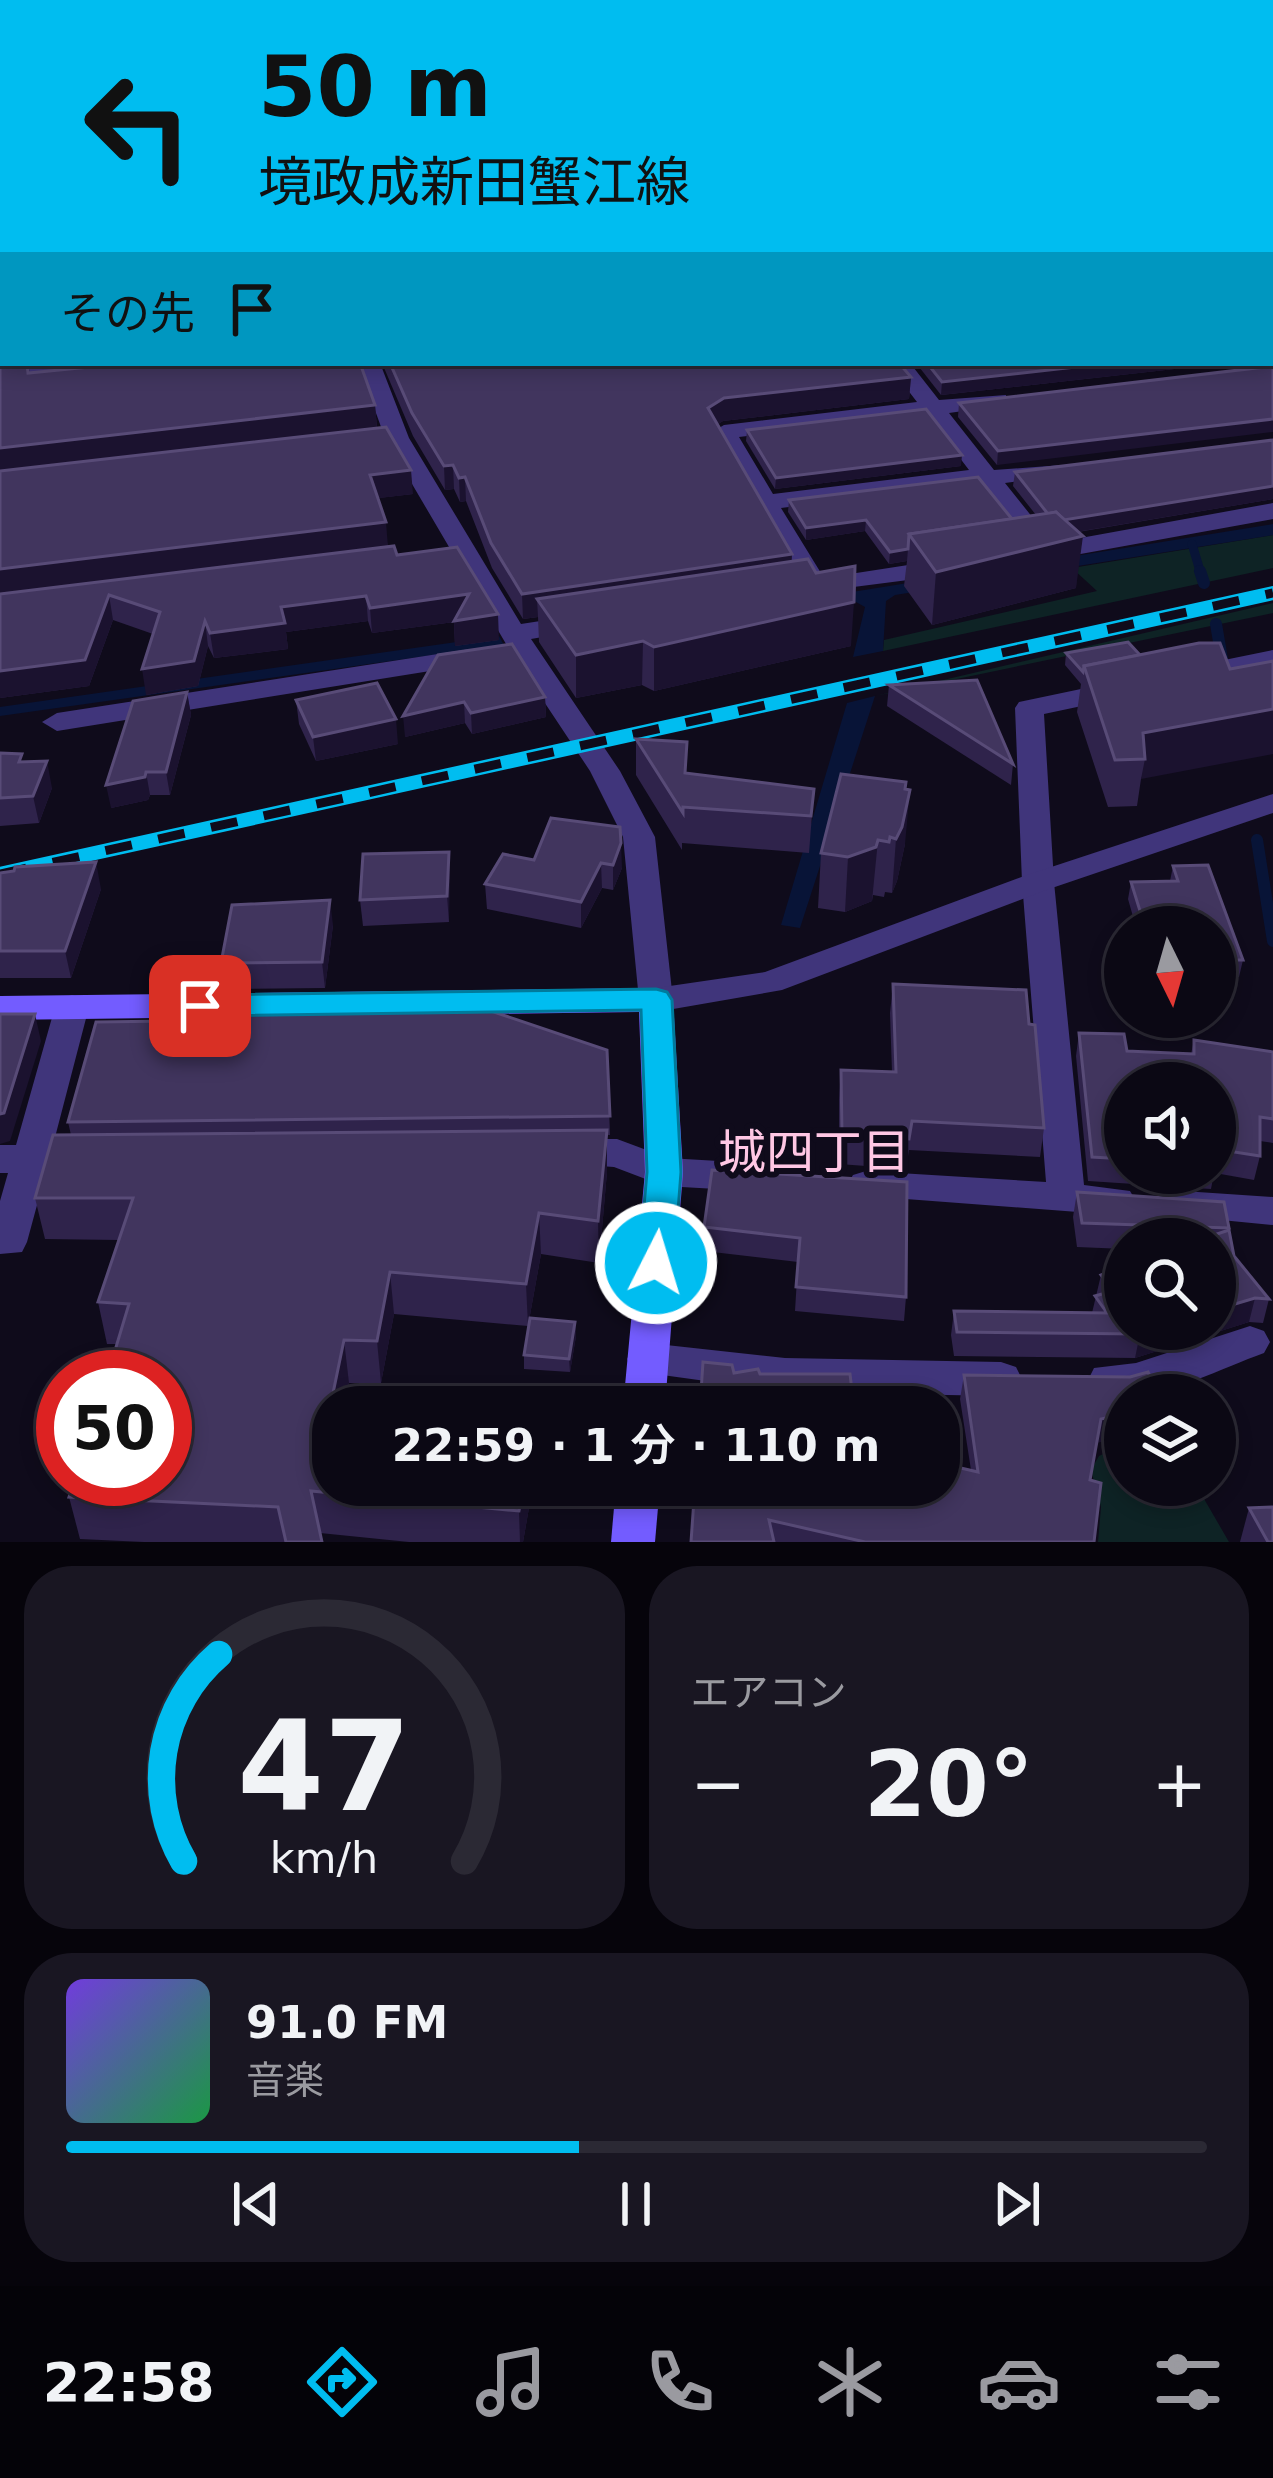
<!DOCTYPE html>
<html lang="ja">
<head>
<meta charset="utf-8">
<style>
	:root { --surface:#0b0814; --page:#191622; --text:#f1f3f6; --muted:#9a9aa0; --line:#2b2934; --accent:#00bdf0 }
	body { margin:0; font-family:"DejaVu Sans","Noto Sans JP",sans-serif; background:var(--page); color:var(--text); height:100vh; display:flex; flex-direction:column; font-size:45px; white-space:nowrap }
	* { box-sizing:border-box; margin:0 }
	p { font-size:39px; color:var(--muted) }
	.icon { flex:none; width:66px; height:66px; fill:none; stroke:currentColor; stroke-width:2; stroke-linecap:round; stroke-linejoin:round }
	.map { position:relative; height:1542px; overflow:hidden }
	.details { display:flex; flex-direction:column; gap:24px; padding:24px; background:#06040b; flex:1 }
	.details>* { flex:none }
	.hud { position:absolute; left:0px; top:0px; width:1275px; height:366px; box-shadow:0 6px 18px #0003,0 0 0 3px var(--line); background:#00bdf0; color:#111; overflow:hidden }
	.needle { width:78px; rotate:175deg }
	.buttons { position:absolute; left:1104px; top:906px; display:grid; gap:24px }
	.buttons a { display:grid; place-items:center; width:132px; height:132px; border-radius:50%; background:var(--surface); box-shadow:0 6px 18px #0003,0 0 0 3px var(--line); font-size:60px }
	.speed { position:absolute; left:36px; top:1350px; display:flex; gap:24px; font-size:60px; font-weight:700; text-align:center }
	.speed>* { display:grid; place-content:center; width:156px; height:156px; border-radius:50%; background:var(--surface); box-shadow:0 6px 18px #0003,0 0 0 3px var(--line); line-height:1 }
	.speed .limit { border:18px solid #d22; background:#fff; color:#111 }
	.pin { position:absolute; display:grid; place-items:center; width:102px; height:102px; color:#fff; margin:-51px; border-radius:24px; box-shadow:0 6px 18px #0006 }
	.me { position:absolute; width:132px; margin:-66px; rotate:5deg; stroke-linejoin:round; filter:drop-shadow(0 0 9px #0008) }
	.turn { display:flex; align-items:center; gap:42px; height:252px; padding:0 60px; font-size:54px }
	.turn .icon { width:156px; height:156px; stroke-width:2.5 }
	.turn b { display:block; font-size:84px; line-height:102px }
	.then { display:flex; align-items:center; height:114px; padding:0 60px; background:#0003; gap:24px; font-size:45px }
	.big { font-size:90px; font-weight:600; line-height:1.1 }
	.details .card { flex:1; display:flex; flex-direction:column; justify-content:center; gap:18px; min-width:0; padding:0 42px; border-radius:48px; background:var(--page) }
	.details .dial { align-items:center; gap:0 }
	.dial svg { height:312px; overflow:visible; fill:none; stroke:var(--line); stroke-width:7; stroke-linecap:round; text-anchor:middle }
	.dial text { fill:var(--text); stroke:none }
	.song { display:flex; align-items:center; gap:36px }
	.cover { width:144px; height:144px; border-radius:18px; background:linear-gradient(135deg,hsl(260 70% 55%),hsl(140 70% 35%)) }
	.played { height:12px; border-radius:6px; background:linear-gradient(90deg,var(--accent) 45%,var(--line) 45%) }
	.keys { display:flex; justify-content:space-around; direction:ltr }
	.heat { display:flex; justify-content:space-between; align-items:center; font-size:66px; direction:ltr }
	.details .tiles { flex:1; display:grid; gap:24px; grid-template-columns:1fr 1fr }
	.card:last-child { grid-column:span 2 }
	.trip { position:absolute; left:312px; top:1386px; width:648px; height:120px; border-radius:48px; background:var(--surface); box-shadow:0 6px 18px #0003,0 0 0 3px var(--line); font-weight:600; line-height:120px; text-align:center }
	.dock { display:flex; height:192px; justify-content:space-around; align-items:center; background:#040308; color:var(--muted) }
	.dock .icon { width:84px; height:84px }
	.dock .current { color:var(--accent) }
	.dock b { font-size:54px; color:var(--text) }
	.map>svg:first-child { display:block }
	.green { fill:#0e2325 }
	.water { fill:#081437 }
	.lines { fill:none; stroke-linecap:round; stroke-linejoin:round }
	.stream-far2 { stroke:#081437; stroke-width:8 }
	.stream-far1 { stroke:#081437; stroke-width:9 }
	.stream { stroke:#081437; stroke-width:12 }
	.minor { fill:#40357b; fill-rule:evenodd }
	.tertiary { fill:#40357b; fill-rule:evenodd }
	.secondary { fill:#735cff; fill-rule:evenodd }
	.rail-casing { stroke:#00bdf0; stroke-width:14 }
	.rail { stroke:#0f0b1b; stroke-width:9; stroke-dasharray:27; stroke-linecap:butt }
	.wall { fill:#2f234b }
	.shaded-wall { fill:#1b122f }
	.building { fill:#41355e; stroke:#584b77; stroke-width:3 }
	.route { fill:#00bdf0; stroke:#007b9c; stroke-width:3 }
	.labels { text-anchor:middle; stroke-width:12; stroke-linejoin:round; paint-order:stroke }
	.near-neighbourhood-label { font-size:48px; fill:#ffc7e4; stroke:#0f0b1b }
</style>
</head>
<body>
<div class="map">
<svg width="1273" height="1542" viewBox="0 0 1273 1542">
	<rect width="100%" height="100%" fill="#0f0b1b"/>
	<g class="green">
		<path d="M1273 535V568L883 651 884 640 1097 591 1072 568Z"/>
		<path d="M1273 603V613L875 696Z"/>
		<path d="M1125 1443V1485H1196L1229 1542H1098L1101 1507 1091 1470 1099 1456Z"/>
	</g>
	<g class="water">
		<path d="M1273 524V535L895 595 886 601 883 651 853 657 865 607 856 602 626 635 623 629Z"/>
		<path d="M499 636 504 645 0 716V707Z"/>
		<path d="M875 696 800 928 781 925 847 703Z"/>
	</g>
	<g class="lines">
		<path class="stream-far2" d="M693 1 711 0"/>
		<path class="stream-far1" d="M1192 544 1201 574"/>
		<g class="stream">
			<path d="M1200 571 1204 583"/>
			<path d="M1216 624 1222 659"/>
			<path d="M1257 840 1273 941"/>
		</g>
		<g class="minor">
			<path d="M666 0H682L684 3H668Z"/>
			<path d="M954 0H971L973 3H956Z"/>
			<rect x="0" y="195" width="3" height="12"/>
			<path d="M147 363 136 370 0 379V365Z"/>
			<path d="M358 363H380L409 438 521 624 579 615 593 623 589 629 531 639 620 771 655 837 673 1000 668 1008H644L639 1000 623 837 590 771 509 649 385 438Z"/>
			<path d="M887 363H910L939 400 1006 395V405L949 413 994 470 1062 465V475L1005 483 1053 543 1273 503V519L1042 561 1033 558 979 483 781 508 824 578 947 559 960 567 947 575 807 593 712 432 724 425 917 402ZM927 415 969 470 773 494 739 437Z"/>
			<path d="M470 649 484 657 480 663 57 731 42 722 57 713Z"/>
			<path d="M1273 650V666L1190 683 1176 675 1180 669Z"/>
			<path d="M1119 681 1133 690 1129 696 1044 714 1054 882 1084 1185 1130 1191 1136 1201 1130 1211 1117 1215 853 1195 847 1185 853 1175 866 1171 1046 1182 1022 882 1015 708 1019 702Z"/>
			<path d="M72 995 84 999 89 1007 53 1145 97 1148 103 1158 97 1168 46 1172 27 1242 22 1252 0 1254V1201L8 1173H0V1145H16L55 1007 60 999Z"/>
			<path d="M570 1139H617L668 1158 752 1163 765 1167 771 1177 765 1187 752 1191 664 1186 614 1167 557 1163 551 1153 557 1143Z"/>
			<path d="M1183 1191 1273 1197V1225L1170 1215 1164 1205 1170 1195Z"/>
			<path d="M1250 1326 1264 1331 1270 1342 1264 1353C1214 1371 1145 1409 1094 1392L1088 1380 1094 1368 1136 1363Z"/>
			<path d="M648 1343 785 1358 1001 1362 1016 1367 1022 1379 1016 1391 1001 1396 785 1392 633 1371 627 1359 633 1347Z"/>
		</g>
		<path class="tertiary" d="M1273 794V813L1049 889 782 990 656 1012 644 1008 639 1000 644 992 656 988 765 972 1027 875Z"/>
		<g class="secondary">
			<path d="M656 988 668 992 673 1000 683 1172 665 1407H623L645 1172 639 1012 0 1020V996Z"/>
			<path d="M616 1485H660L655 1542H611Z"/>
		</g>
		<g class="rail-casing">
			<path id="rail" d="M0 874 1273 593"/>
		</g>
		<use href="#rail" class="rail"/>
	</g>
	<g class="wall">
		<path d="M716 0H953L952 3H718Z"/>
		<path d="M975 0H1271L1273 5V43L1272 3H1023L1021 1 977 3Z"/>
		<path d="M0 361 28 363 30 373 101 366 375 405 377 428 413 494 378 498 388 547 499 640 455 646 454 622 372 633 368 621 286 632 288 649 214 658 208 646 198 686 146 695 153 634 113 620 89 686 0 698Z"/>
		<path d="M382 363H899L911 377 909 399 723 421 718 424 792 561 851 646 654 691 642 685 576 698 539 642 538 617 523 619 492 568 466 501 460 502 454 489 445 490 413 436Z"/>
		<path d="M916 363H1228L941 395Z"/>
		<path d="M1273 366 997 465 958 417 959 403Z"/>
		<path d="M747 430 961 466 775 489 746 441Z"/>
		<path d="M1273 440V499L1078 532 1076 588 932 625 904 586 907 561 889 564 865 531 806 540 788 512 789 500 1012 519 1036 515 1013 486 1015 472Z"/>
		<path d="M1199 643 1141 779 1137 806 1108 807 1077 712 1081 684 1065 665 1066 653 1140 655Z"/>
		<path d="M438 655 545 697 546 717 472 734 465 723 405 737Z"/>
		<path d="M889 685 1013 764 1011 785 887 706Z"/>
		<path d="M187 692 191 715 170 795H150L148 800 111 808Z"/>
		<path d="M296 700 398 744 316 761 299 724Z"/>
		<path d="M636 739 686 773 814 789 809 853 682 843V850L636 775Z"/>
		<path d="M0 753 23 762 52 788 39 823 0 826Z"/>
		<path d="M841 774 905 844 897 881 892 893 885 892 884 897 873 895 872 901 845 912 818 908 821 853Z"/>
		<path d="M551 818 622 868 613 890 602 888 581 928 487 909 485 884 534 860Z"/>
		<path d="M449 852V922L363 926 360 900Z"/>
		<path d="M1173 866 1243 960 1239 977 1215 978V927H1136L1128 899 1131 882 1170 881Z"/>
		<path d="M14 871 101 889 71 978H0V873Z"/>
		<path d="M333 925 325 988 225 989 221 963Z"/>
		<path d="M893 984 1044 1128 1040 1157 909 1150 906 1169 839 1164V1099L841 1070 892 1072 890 1013Z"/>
		<path d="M330 1010 607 1050 610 1135H607V1172L599 1263 541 1254 528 1326 394 1314 381 1383H349L345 1404 533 1485 523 1542H409L320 1533 322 1542H144L80 1539 69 1497 117 1344H107L98 1302 119 1240 45 1239 35 1198 71 1135 68 1122 170 1021Z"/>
		<path d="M1079 1033 1127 1051 1191 1054 1194 1040 1273 1052V1143L1260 1141V1156L1254 1180 1215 1173V1083H1125V1173H1214L1211 1189 1088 1181 1076 1056Z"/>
		<path d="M712 1170 906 1297 904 1321 795 1311 798 1262 704 1251V1227Z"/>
		<path d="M1077 1192 1224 1202 1234 1256 1269 1299 1263 1323 1249 1322 1135 1358 954 1356 951 1335 954 1311 1092 1313 1101 1275 1215 1239H1125V1249L1077 1247 1073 1217Z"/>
		<path d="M575 1322 576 1336 570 1372 524 1369V1355Z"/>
		<path d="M964 1375 1097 1443 1090 1480 1094 1542H691L695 1485 971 1470 960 1399Z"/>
		<path d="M1249 1508 1273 1542H1240Z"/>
	</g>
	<g class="shaded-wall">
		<path d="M0 168H3V188L0 189Z"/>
		<path d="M1111 363H1228L941 395 942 382Z"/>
		<path d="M911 377 909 399 723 421 708 431V408L724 398Z"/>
		<path d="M375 405 377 428 0 472V448Z"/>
		<path d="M1273 419V432L997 465 998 451Z"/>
		<path d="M962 455 961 466 775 489 776 478Z"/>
		<path d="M453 465 454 489 445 490 444 466Z"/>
		<path d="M411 470 413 494 372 499 370 475Z"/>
		<path d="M465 477 466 501 460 502 459 478Z"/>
		<path d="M1273 486V499L1052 536 1054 522Z"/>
		<path d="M866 520 865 531 806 540V528Z"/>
		<path d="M386 522 388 547 0 594V569Z"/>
		<path d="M1083 536 1076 588 932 625 936 572Z"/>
		<path d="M908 549 907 561 889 564 890 552Z"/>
		<path d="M792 554 791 579 537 599 538 617 523 619 522 594Z"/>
		<path d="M469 594 498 614 499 640 455 646 454 622 372 633 370 608Z"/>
		<path d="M109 595 113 620 89 686 0 698V671Z"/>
		<path d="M366 596 368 621 286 632 288 649 214 658 210 633 281 607Z"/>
		<path d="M854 602 851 646 654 691V647Z"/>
		<path d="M205 621 208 646 198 686 146 695 142 669Z"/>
		<path d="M643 641 642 685 576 698V655Z"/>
		<path d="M187 692 191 715 170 795 166 772Z"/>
		<path d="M545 697 546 717 472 734 471 713Z"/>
		<path d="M464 702 465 723 405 737 403 716Z"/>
		<path d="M1273 709V754L1141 779 1145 759 1143 733Z"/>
		<path d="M396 719 398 744 316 761 313 737Z"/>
		<path d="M47 761 52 788 39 823 33 796Z"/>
		<path d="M146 772 150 795 148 800 111 808 106 785Z"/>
		<path d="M910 790 905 844 897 881 892 893 896 839Z"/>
		<path d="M878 840 872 901 845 912 848 857Z"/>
		<path d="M621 843 622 868 613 890V865Z"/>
		<path d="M449 852 450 878 449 922 447 896Z"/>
		<path d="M96 862 101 889 71 978 65 951Z"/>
		<path d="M601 863 602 888 581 928V902Z"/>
		<path d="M330 900 333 925 325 988 322 962Z"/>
		<path d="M35 1014 41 1041 10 1141 0 1144V1114Z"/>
		<path d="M607 1130V1172L599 1263 598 1221Z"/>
		<path d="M539 1213 541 1254 528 1326 526 1284Z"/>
		<path d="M390 1272 394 1314 381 1383 377 1341Z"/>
		<path d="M1255 1298 1249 1322 1135 1358 1140 1334 1157 1329H1215V1310Z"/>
		<path d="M575 1322 576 1336 570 1372 569 1359Z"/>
		<path d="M344 1340 349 1383 344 1407 331 1403Z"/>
		<path d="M1125 1414V1437L1096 1443 1101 1419Z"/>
		<path d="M524 1485H533L523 1542H520L519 1511Z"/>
	</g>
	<g class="building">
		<path d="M0 0H590L592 3H3V14V9H0Z"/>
		<path d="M722 0H866L868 3H724Z"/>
		<path d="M1030 0H1271L1273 5V33L1272 3H1033Z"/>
		<path d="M3 25V86H0V26Z"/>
		<path d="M0 89 3 94V168H0Z"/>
		<path d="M1272 98 1273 99 1272 207Z"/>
		<path d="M3 210V250H0Z"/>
		<path d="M0 361H3V363H27L28 373 101 366V363H360L375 405 0 448Z"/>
		<path d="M390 363H899L911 377 724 398 708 408 792 554 522 594 491 543 465 477 459 478 453 465 444 466 412 413Z"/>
		<path d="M927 363H1111L942 382Z"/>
		<path d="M1273 366V419L998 451 959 403Z"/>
		<path d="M926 409 962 455 776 478 747 430Z"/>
		<path d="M386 427 411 470 370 475 386 522 0 569V471Z"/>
		<path d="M1273 440V486L1064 520 1056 512 1048 514 1015 472Z"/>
		<path d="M978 477 1012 519 909 534 908 549 890 552 866 520 806 528 789 500Z"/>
		<path d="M1056 512 1083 536 936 572 909 534Z"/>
		<path d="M394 546 397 555 457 547 498 614 454 621 469 594 370 608 366 596 281 607 285 623 210 633 205 621 194 661 142 669 160 612 109 595 85 660 0 671V594Z"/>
		<path d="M808 559 816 573 855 566 854 602 654 647 643 641 576 655 537 599Z"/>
		<path d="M1128 642 1140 655 1084 666 1083 672 1066 653Z"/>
		<path d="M1199 643H1220L1230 669 1273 661V709L1143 733 1145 759 1115 760 1084 666Z"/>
		<path d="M512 644 545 697 471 713 464 702 403 716 438 655Z"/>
		<path d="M977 680 1013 764 889 685Z"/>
		<path d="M377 683 396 719 313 737 296 700Z"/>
		<path d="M187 692 166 772H146L145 777 106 785 133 701Z"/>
		<path d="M636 739 687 742 685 773 814 789 811 816 683 807V813Z"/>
		<path d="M0 753 22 754 19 762 47 761 33 796 0 798Z"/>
		<path d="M841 774 906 782 905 789 910 790 902 827 896 839 890 837 889 842 878 840 876 847 848 857 821 853Z"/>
		<path d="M551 818 620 827 621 843 613 865 601 863 581 902 485 884 503 854 534 860Z"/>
		<path d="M449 852 447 896 360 900 363 854Z"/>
		<path d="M96 862 65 951H0V873L14 871 15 867Z"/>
		<path d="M1208 865 1243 960H1215V927H1145L1131 882 1178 881 1173 866Z"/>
		<path d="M330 900 322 962 221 963 232 905Z"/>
		<path d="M893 984 1026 990 1029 1024 1035 1025 1044 1128 912 1121 909 1139 842 1135 841 1070 896 1072Z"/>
		<path d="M318 1003 329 1004V1010L476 1006 607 1050 610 1116 68 1122 96 1022 170 1021V1014L176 1010 216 1009 217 1004Z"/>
		<path d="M0 1014H35L4 1113 0 1114Z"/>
		<path d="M1079 1033 1124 1034 1127 1051 1194 1054V1040L1273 1052V1119L1260 1117V1156L1215 1149V1083H1125V1159L1092 1157Z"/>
		<path d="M607 1130 598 1221 539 1213 526 1284 390 1272 377 1341 344 1340 331 1403 380 1407H333V1485H524L519 1511 311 1491 322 1542H286L278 1507 69 1497 75 1479H165V1377H107L129 1304 98 1302 133 1198H35L53 1135Z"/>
		<path d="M712 1170 907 1182 906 1297 796 1287 800 1238 704 1227Z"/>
		<path d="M1077 1192 1224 1202 1229 1228 1082 1223Z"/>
		<path d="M1229 1230 1234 1256 1269 1299 1255 1298 1215 1310V1239H1202Z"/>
		<path d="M1125 1266V1329H1157L1140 1334 957 1332 954 1311 1107 1313 1095 1296 1113 1291 1101 1275Z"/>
		<path d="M530 1318 575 1322 569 1359 524 1355Z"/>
		<path d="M703 1362 732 1365 734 1373 758 1369 760 1374H850L854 1407H700Z"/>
		<path d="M1148 1372 1160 1395H1125V1414L1101 1419 1090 1480 1101 1483 1094 1542H865L769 1520 774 1542H691L695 1485H939V1463L978 1472 964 1375 1130 1377Z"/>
		<path d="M1273 1507V1542H1268L1249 1508Z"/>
	</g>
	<path class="route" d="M656 989 667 992 672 1000 681 1172 674 1263 669 1273 656 1277 644 1273 639 1263 647 1172 641 1010 200 1016 188 1013 184 1006 188 998 200 995Z"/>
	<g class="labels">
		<g class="near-neighbourhood-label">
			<text x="814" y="1169">城四丁目</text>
		</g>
	</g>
</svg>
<div class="buttons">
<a><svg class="needle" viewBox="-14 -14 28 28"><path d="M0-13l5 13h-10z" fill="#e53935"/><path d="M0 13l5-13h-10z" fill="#9a9aa0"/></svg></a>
<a><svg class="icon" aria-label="sound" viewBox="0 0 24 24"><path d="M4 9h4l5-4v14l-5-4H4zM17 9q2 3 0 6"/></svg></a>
<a><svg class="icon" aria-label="search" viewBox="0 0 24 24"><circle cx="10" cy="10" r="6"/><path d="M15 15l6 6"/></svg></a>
<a><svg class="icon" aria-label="layers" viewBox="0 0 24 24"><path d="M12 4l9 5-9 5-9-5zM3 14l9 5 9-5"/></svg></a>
</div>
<div class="speed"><div class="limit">50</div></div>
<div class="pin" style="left:200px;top:1006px;background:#d93025"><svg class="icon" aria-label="arrive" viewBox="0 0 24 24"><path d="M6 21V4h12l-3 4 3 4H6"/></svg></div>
<svg class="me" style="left:656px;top:1263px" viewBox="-20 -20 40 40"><circle r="17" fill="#00bdf0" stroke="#fff" stroke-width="3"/><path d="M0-11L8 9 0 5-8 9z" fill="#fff"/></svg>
<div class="trip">22:59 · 1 分 · 110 m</div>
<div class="hud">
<div class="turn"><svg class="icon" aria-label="left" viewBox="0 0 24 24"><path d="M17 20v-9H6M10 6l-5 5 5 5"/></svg><div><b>50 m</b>境政成新田蟹江線</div></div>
<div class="then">その先<svg class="icon" aria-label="arrive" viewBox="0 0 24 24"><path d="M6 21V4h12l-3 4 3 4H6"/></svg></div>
</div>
</div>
<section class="details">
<div class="tiles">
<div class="card dial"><svg viewBox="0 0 100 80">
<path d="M14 69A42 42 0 1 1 86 69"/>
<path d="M14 69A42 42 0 0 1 23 16" stroke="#00bdf0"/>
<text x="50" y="56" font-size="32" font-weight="700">47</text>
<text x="50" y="72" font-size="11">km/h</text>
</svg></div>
<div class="card"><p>エアコン</p>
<div class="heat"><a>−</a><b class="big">20°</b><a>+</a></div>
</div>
<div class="card">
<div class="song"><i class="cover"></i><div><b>91.0 FM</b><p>音楽</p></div></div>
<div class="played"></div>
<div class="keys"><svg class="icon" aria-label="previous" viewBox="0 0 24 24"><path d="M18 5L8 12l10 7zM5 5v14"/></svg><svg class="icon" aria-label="pause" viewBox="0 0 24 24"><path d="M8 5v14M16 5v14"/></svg><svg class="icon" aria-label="next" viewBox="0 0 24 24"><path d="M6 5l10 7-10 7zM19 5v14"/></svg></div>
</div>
</div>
</section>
<nav class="dock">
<b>22:58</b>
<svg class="icon current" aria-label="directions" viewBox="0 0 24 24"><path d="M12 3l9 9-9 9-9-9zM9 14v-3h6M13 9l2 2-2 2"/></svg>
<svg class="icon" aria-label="music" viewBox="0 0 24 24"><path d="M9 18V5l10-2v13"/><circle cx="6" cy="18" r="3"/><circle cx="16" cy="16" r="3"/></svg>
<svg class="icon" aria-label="phone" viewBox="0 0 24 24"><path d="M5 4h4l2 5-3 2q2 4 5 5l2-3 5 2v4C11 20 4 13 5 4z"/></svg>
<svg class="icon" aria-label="climate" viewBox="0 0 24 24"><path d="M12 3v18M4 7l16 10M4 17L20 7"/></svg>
<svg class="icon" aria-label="car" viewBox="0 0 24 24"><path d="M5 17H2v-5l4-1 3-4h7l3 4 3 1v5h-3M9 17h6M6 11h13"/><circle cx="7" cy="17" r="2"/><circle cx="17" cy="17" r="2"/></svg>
<svg class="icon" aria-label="filters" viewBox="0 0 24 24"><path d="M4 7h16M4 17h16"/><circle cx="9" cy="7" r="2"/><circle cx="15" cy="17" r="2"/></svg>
</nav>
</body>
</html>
